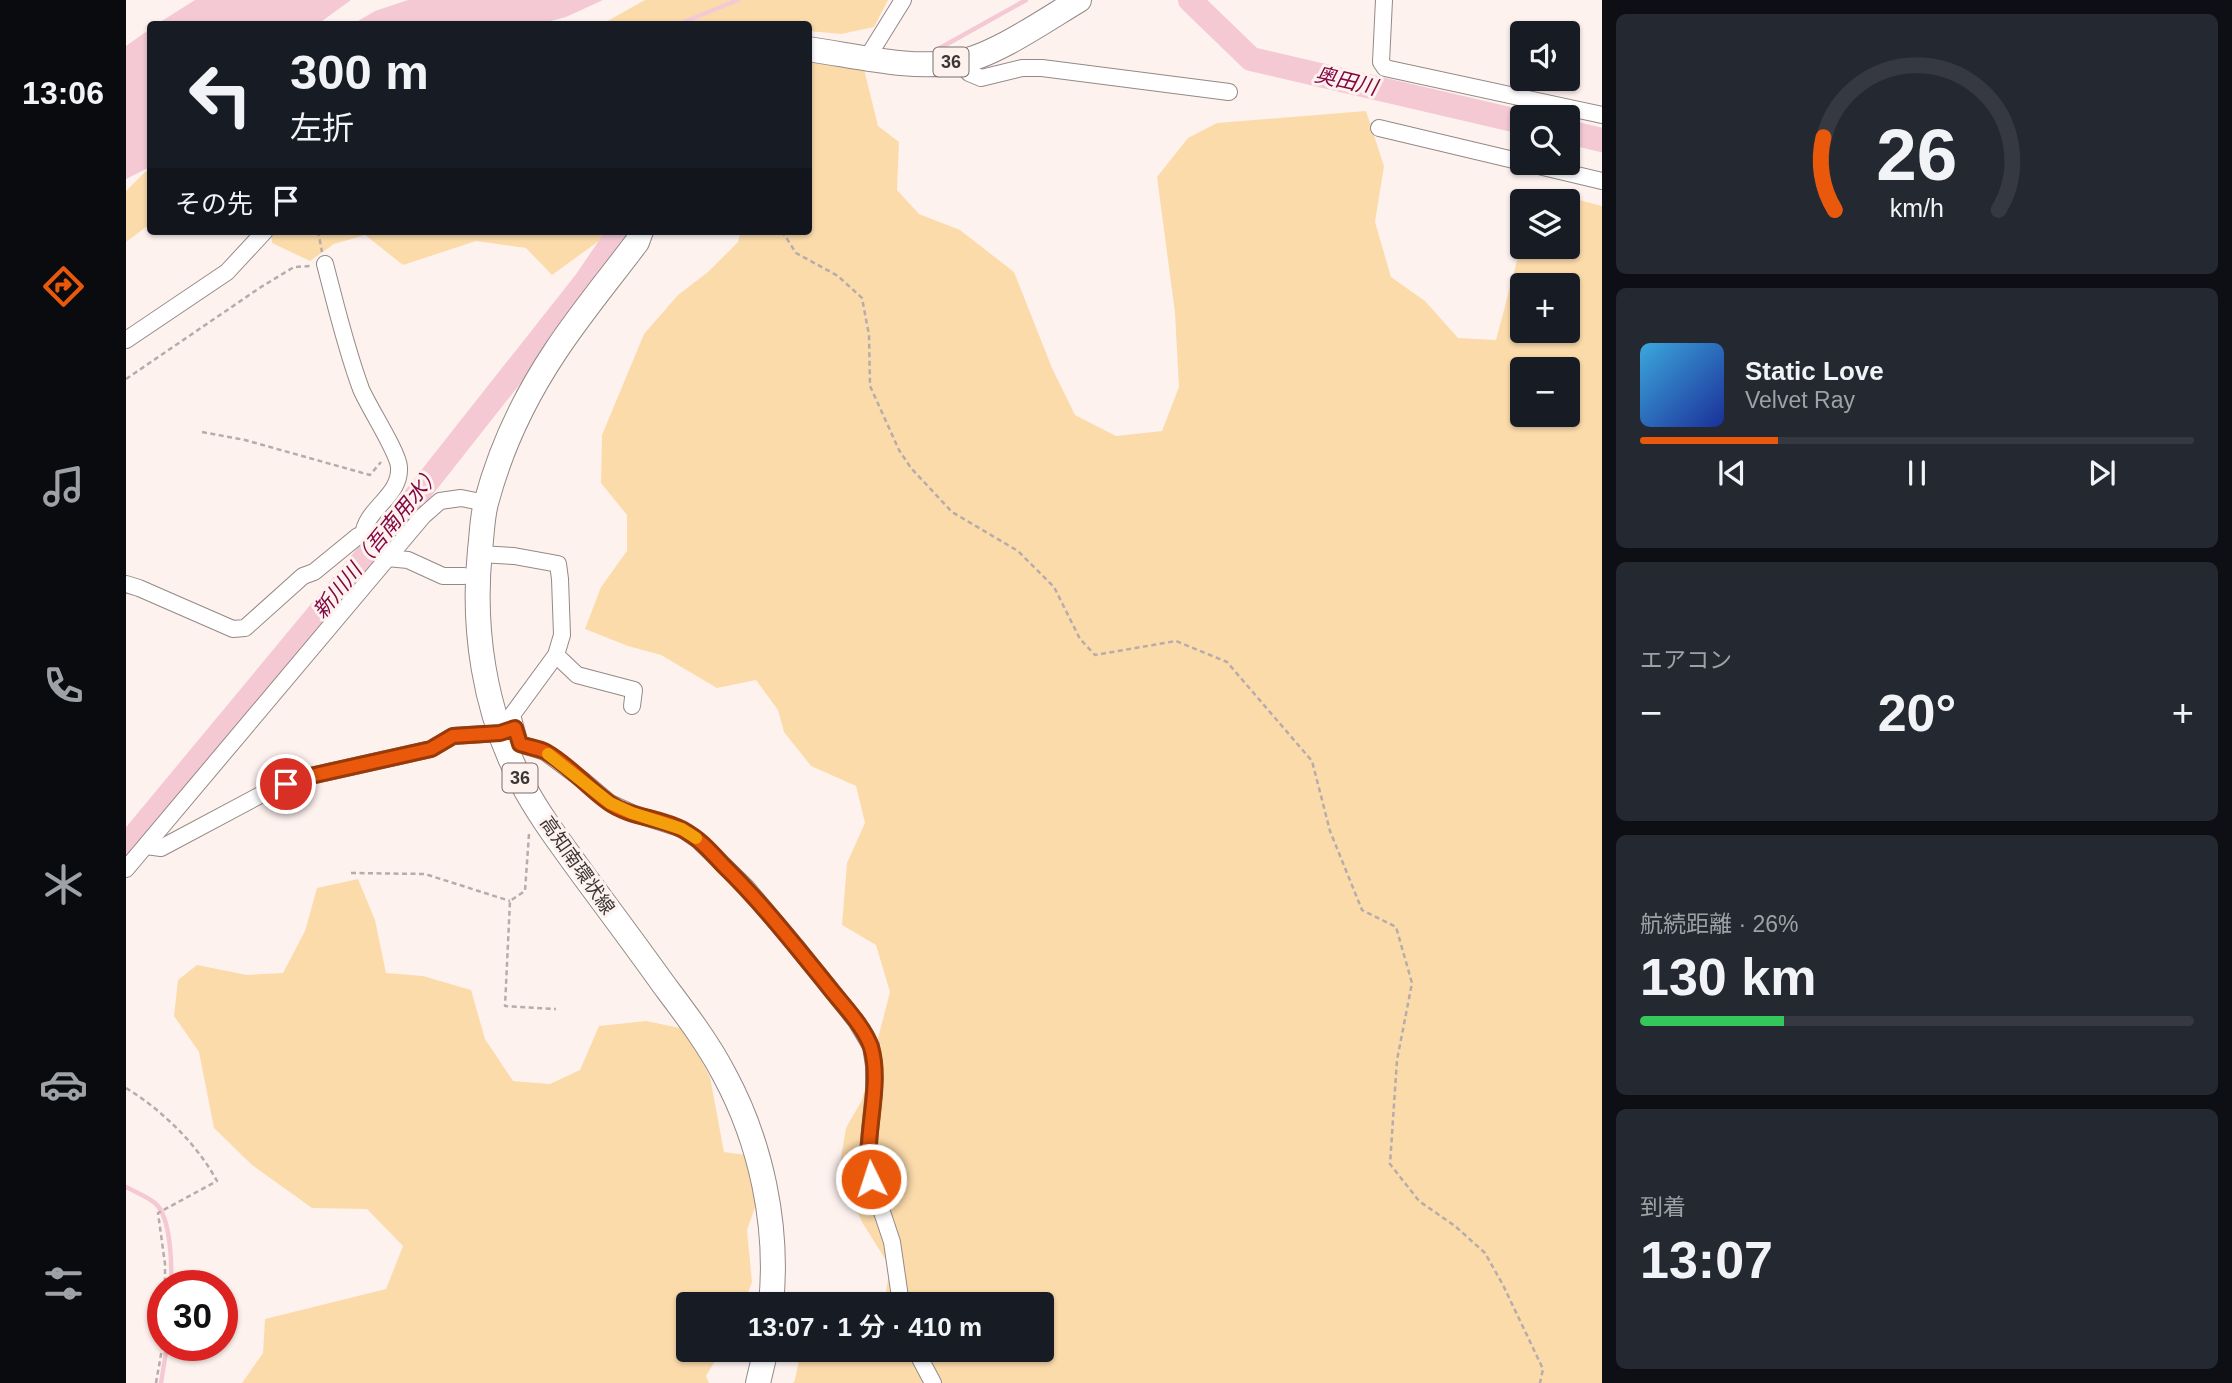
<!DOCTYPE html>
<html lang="ja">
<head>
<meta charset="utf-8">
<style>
	:root { --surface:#171b24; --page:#242831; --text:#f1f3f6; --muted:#9ea1a6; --line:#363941; --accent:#ea580c }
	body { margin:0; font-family:Helvetica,"Noto Sans JP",sans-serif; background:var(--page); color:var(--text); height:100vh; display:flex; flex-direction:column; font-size:26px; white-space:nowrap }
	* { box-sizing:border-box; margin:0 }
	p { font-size:23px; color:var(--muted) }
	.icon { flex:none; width:38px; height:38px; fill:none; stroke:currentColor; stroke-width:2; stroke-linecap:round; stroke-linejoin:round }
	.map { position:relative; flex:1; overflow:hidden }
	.panel { display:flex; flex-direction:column; gap:14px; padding:14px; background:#0d0f14; width:630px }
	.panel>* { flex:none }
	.guide { position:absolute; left:21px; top:21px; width:665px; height:214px; border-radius:7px; box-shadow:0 2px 5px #0004; background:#171b24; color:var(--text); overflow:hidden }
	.buttons { position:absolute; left:1384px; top:21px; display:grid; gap:14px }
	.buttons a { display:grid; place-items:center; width:70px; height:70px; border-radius:7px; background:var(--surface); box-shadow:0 2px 5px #0004; font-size:35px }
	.speed { position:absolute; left:21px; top:1270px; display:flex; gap:14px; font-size:35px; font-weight:700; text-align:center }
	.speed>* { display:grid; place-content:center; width:91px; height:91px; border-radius:50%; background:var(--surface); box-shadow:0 2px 5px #0004; line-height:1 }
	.speed .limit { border:10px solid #d22; background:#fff; color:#111 }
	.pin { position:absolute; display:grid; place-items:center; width:60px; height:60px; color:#fff; margin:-30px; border:4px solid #fff; border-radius:50%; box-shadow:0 2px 7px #0007 }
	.me { position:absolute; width:77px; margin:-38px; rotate:356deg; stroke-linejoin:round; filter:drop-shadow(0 0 5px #0008) }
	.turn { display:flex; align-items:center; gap:24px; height:147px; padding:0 28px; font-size:32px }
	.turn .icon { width:91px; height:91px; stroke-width:2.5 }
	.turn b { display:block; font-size:49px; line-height:60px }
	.then { display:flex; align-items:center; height:66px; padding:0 28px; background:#0003; gap:14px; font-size:26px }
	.big { font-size:52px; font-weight:600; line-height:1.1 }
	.panel .tile { flex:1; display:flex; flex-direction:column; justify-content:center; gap:10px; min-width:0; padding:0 24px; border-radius:10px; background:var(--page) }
	.panel .dial { align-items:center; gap:0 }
	.dial svg { height:182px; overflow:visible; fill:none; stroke:var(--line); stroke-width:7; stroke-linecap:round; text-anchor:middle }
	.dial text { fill:var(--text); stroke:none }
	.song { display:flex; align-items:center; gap:21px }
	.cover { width:84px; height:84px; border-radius:10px; background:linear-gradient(135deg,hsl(200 70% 55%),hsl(230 70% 35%)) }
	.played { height:7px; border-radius:4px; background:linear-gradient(90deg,var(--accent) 25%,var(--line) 25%) }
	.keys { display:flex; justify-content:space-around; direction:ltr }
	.heat { display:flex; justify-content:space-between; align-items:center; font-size:38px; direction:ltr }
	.charge { height:10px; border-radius:5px; background:linear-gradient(90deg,#34c759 26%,var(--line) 0) }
	.trip { position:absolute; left:550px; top:1292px; width:378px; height:70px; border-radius:7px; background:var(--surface); box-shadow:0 2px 5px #0004; font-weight:600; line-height:70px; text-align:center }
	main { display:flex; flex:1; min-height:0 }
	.tab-bar { display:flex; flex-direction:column; width:126px; justify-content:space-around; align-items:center; background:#090b0e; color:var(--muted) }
	.tab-bar .icon { width:49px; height:49px }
	.tab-bar .selected { color:var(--accent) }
	.tab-bar b { font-size:32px; color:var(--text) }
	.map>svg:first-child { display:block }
	.green { fill:#fcdbab; fill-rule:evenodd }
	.water { fill:#f4c9d4 }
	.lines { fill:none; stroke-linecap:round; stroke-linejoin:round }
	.stream { stroke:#f4c9d4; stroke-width:4.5 }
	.river { stroke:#f4c9d4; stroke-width:24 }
	.minor-casing { stroke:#948986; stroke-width:18 }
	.primary-casing { stroke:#948986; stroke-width:26 }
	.path { stroke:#b6acaa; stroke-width:2.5; stroke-dasharray:5 3.5; stroke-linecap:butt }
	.minor { stroke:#fff; stroke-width:16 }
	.primary { stroke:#fff; stroke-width:24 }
	.route-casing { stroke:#983908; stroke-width:18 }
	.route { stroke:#ea580c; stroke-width:12 }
	.slow { stroke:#f59e0b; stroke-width:12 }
	.labels { text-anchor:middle; stroke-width:6; stroke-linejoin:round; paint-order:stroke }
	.shield { fill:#fef2ef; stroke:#766e6d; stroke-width:2 }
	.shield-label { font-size:18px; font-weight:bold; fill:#3b3635 }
	.street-label { font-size:19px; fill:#3b3635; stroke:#fef2ef }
	.water-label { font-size:21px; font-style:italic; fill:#830642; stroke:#fef2ef }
</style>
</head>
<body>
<main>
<nav class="tab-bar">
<b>13:06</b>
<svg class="icon selected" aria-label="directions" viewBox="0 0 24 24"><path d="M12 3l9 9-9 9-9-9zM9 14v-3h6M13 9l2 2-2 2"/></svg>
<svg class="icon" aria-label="music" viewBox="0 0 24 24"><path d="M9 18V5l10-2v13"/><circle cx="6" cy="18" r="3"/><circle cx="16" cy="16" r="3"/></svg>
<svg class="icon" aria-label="phone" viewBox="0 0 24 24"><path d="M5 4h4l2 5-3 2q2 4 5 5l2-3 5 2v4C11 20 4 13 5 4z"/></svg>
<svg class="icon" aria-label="climate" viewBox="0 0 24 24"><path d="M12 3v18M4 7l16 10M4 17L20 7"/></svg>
<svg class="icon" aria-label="car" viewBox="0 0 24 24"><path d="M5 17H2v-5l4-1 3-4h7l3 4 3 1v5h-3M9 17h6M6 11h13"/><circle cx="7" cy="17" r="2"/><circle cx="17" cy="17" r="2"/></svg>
<svg class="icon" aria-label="filters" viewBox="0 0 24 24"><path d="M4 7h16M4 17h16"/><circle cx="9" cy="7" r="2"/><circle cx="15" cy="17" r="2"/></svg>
</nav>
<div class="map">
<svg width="1476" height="1383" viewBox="0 0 1476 1383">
	<rect width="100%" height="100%" fill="#fef2ef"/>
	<g class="green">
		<path d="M519 0H762L748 27 715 34 683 31 682 24H476Z"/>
		<path d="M683 56 737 65 752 126 773 142 771 190 793 214 834 230 888 272 926 368 949 415 990 436 1036 431 1053 387 1049 313 1031 177 1062 138 1091 123 1240 111 1258 166 1249 222 1265 277 1299 301 1332 338 1370 340 1396 242V247H1442V201H1426L1446 198 1476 206V1383H667L669 1380 675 1349H915V1304H758L764 1267 736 1222 713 1170 720 1128 736 1100 764 992 750 945 716 925 721 863 739 823 730 786 685 766 658 732 652 710 630 680 591 688 535 655 502 646 459 629 475 587 501 551V515L475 483 476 435 518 334 552 295 582 272 612 242 615 231H682ZM1396 285H1442V331H1396ZM1396 369H1442V415H1396Z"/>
		<path d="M24 169V224L0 242V191L18 173Z"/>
		<path d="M145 231H481L477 238 426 275 400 248 350 241 277 265 239 235 208 244 184 261 146 243Z"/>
		<path d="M232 879 249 920 260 973 297 976 345 990 359 1039 387 1081 424 1084 454 1070 473 1026 520 1021 559 1029 584 1077 598 1152 620 1155 633 1196 621 1230 626 1282 618 1304H562V1349H596L580 1376 583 1383H116L137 1353 139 1319 260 1289 277 1246 241 1209 186 1208 126 1165 88 1128 73 1052 48 1016 52 980 71 965 121 975 157 973 179 931 191 888Z"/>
	</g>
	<g class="water">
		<path d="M69 0H225L192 24H31Z"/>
		<path d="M282 0H477L440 17 414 24H227L249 11Z"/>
		<path d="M24 29V167L0 179V46Z"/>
	</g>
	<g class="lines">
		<g class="stream">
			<path d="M553 24 612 0"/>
			<path d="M814 48 900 0"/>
			<path d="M0 1187C9 1192 23 1197 30 1204 45 1218 46 1266 45 1286"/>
			<path d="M35 1383 41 1346"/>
		</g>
		<g class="river">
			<path d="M1064 0 1125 59 1396 122"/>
			<path d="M1442 132 1476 140"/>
			<path d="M0 846 291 495 460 281 494 231"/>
		</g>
		<g class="minor-casing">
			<g id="minor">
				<path d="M1258 0 1255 62 1259 68 1476 115"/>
				<path d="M741 58 777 0"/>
				<path d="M834 62 843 73 855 78 896 68H916L1103 92"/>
				<path d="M1253 128 1396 162"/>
				<path d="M1400 163 1476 181"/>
				<path d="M199 264C210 306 220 349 235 389 243 408 272 452 273 467 275 497 239 508 237 536L244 540 261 558 282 560 317 576H338"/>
				<path d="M0 340 101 272 139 231"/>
				<path d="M353 554 388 556 432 564 434 579 436 635 430 655 386 715 394 744 419 752 458 781 484 803 506 813 556 829 572 840 621 888 669 945 730 1021 745 1046 748 1066V1091L741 1160 745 1179 766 1242 775 1304"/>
				<path d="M0 584 13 588 107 629 119 628 177 576 188 572 232 536H237"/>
				<path d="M430 655 451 675 508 690 506 706"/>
				<path d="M20 846 35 848 140 792 180 777 305 749 327 736 374 733 383 730"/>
				<path d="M0 869 297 516 314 501 335 498 360 503"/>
				<path d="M789 1349 807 1383"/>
			</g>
		</g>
		<g class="primary-casing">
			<g id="primary">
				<path d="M682 49C731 56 784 70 833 62 868 56 921 19 953 0"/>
				<path d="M515 231 511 242C484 278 454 314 429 352 399 397 374 450 360 503 356 518 356 534 354 550 346 628 358 710 395 781 413 816 438 848 461 880 487 915 513 950 538 985 559 1013 582 1043 598 1074 635 1142 653 1226 645 1304"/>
				<path d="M632 1383 640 1349"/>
			</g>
		</g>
		<g class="path">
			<path d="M192 231 196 252"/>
			<path d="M656 231 670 253 712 276 736 298 743 335 744 386 773 450 785 468 826 512 892 551 928 587 954 639 969 655 1050 641 1101 662 1186 761 1204 831 1236 910 1270 927 1286 983 1271 1060 1264 1164 1293 1201 1329 1226 1359 1253 1377 1285 1417 1369 1414 1383"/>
			<path d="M0 379 135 287 168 267 185 266"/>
			<path d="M76 432 119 440 244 475 255 462"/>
			<path d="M403 834 399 891 384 901 379 1006 430 1009"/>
			<path d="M225 873 299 874 384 901"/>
			<path d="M0 1088C36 1110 71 1144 91 1181L32 1213 39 1264V1286"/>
			<path d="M30 1383 37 1343"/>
		</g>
		<use href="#minor" class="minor"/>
		<use href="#primary" class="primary"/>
	</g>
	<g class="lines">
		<g class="route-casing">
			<path id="route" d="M160 784 180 777 305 749 327 736 374 733 389 728 394 744C402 747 412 748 420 752 443 765 461 787 482 802 504 818 534 817 557 830 573 838 585 852 597 865 635 902 668 944 702 986 715 1003 738 1026 745 1047 757 1087 736 1137 745 1179"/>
		</g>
		<use href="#route" class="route"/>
		<path class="slow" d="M422 754 484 803 506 813 556 829 570 838"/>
	</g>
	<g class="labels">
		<g class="shield">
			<rect x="807.5" y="47.5" width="35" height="29" rx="5"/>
			<rect x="376.5" y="763.5" width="35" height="29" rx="5"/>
		</g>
		<g class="shield-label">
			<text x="825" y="68">36</text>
			<text x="394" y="784">36</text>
		</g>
		<g class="street-label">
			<text transform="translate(452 865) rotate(55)" y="7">高知南環状線</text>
		</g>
		<g class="water-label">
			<text transform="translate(1220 81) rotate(13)" y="7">奥田川</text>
			<text transform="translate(251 542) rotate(-51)" y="7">新川川（吾南用水）</text>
		</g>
	</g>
</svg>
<div class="buttons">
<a><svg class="icon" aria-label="sound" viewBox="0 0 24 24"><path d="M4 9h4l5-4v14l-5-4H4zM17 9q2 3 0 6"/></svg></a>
<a><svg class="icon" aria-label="search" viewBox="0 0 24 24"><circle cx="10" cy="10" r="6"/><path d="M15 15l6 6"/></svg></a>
<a><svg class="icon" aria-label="layers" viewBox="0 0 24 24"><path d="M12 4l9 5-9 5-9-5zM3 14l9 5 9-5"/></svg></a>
<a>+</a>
<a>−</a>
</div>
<div class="speed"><div class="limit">30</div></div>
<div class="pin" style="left:160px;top:784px;background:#d93025"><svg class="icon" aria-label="arrive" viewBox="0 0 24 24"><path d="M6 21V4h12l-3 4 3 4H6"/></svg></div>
<svg class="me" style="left:745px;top:1179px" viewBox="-20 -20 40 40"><circle r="17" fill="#ea580c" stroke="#fff" stroke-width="3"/><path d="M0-11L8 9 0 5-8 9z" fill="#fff"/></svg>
<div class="trip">13:07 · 1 分 · 410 m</div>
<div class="guide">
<div class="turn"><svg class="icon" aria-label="left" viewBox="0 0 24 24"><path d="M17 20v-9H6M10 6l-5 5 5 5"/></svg><div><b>300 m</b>左折</div></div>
<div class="then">その先<svg class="icon" aria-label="arrive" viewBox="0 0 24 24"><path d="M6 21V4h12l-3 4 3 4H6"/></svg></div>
</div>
</div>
<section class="panel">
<div class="tile dial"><svg viewBox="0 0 100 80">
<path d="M14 69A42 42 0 1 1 86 69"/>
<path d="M14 69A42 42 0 0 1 9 37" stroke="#ea580c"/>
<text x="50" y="56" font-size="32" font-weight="700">26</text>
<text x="50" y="72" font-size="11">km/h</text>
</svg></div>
<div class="tile">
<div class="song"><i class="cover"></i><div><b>Static Love</b><p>Velvet Ray</p></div></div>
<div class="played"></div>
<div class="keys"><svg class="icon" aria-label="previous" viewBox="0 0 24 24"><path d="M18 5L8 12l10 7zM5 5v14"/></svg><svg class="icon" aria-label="pause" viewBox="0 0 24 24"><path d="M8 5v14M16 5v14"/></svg><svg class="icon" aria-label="next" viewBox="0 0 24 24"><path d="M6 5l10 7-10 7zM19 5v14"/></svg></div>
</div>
<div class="tile"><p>エアコン</p>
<div class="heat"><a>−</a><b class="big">20°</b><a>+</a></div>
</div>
<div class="tile"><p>航続距離 · 26%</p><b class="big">130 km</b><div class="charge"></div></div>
<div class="tile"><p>到着</p><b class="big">13:07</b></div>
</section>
</main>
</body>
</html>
